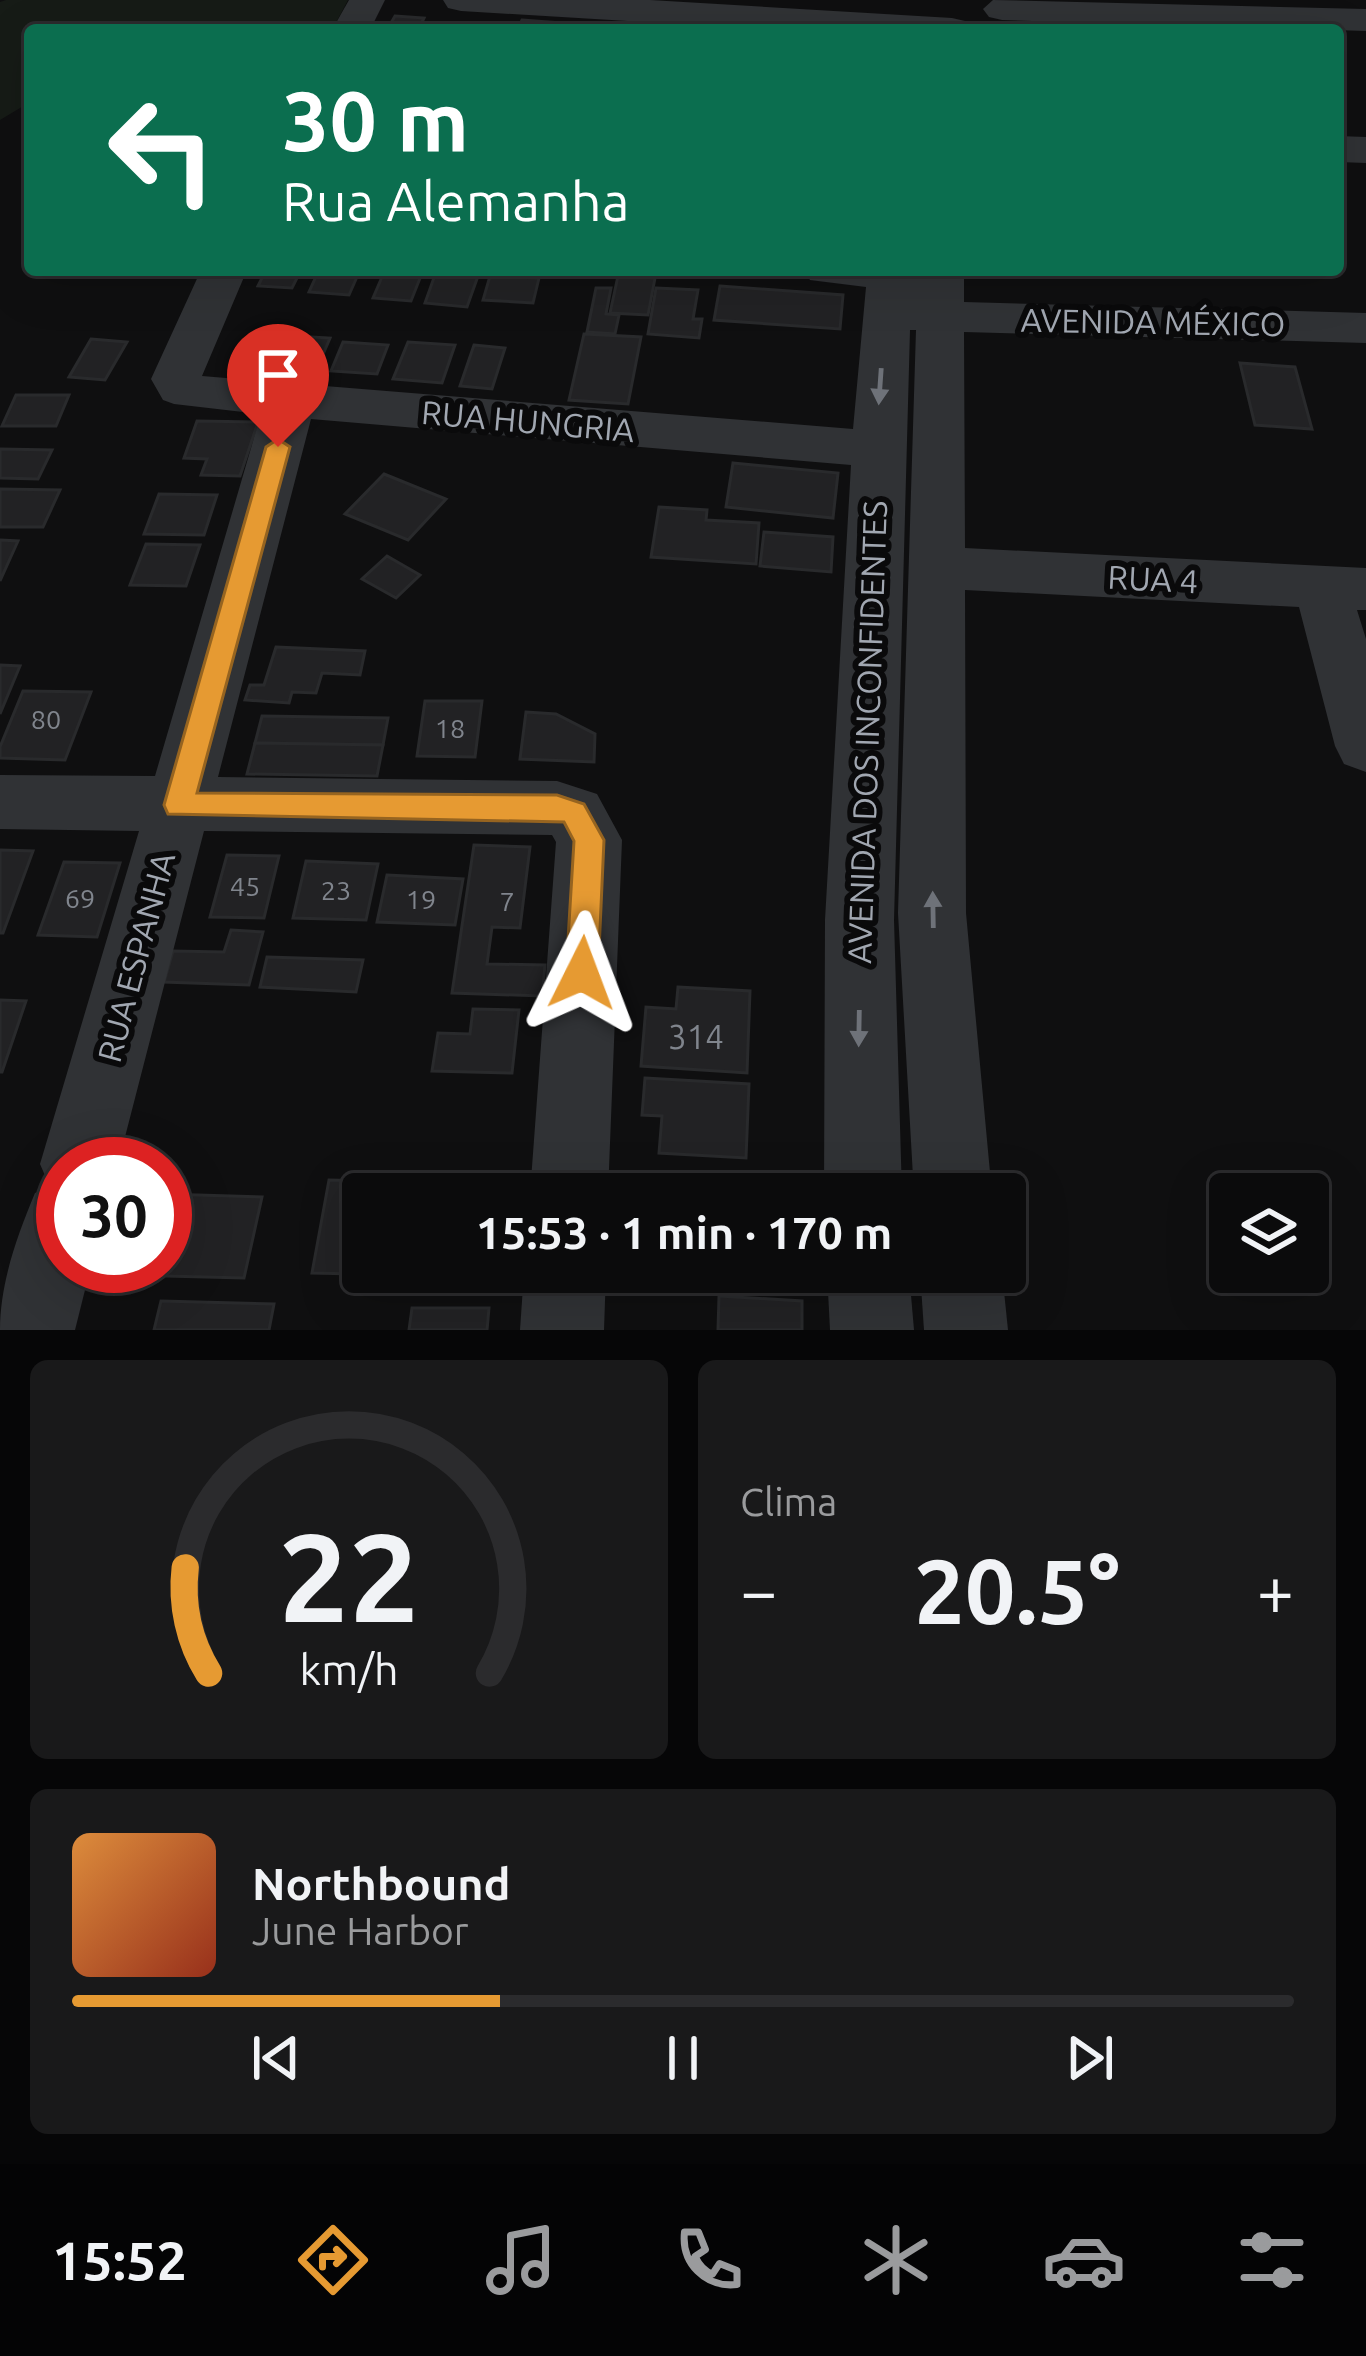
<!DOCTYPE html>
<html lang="pt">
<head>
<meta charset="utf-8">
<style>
	:root { --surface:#0b0b0c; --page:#19191a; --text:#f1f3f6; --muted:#9a9b9d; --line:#2b2b2d; --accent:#e69a32 }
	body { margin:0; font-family:Ubuntu,sans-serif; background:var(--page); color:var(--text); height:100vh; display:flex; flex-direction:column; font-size:45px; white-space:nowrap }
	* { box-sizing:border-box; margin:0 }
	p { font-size:39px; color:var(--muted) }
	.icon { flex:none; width:66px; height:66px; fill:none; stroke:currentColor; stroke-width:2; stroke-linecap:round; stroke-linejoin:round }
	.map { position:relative; height:1330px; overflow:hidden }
	.details { display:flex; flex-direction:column; gap:30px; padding:30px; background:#060607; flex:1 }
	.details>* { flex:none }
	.top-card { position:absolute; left:24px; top:24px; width:1320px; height:252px; border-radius:12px; box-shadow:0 12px 48px #0002,0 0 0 3px var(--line); background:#0b6e4f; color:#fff; overflow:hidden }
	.fabs { position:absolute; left:1209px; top:1173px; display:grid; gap:24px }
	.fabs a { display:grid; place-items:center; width:120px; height:120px; border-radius:12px; background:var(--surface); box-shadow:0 12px 48px #0002,0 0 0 3px var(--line); font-size:60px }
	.speed { position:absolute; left:36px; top:1137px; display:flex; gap:24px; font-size:60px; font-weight:700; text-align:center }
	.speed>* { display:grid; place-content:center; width:156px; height:156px; border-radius:50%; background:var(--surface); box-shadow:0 12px 48px #0002,0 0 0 3px var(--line); line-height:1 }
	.speed .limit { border:18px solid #d22; background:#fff; color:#111 }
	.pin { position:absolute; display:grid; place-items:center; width:102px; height:102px; color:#fff; margin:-123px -51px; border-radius:50% 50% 50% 0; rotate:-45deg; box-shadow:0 0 12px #0007 }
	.pin .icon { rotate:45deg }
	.me { position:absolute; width:132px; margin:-66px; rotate:3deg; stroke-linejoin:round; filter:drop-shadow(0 0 9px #0008) }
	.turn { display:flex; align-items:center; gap:42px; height:252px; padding:0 60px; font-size:54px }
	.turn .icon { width:156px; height:156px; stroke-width:2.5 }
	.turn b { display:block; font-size:84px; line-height:102px }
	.big { font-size:90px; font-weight:600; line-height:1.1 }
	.details .widget { flex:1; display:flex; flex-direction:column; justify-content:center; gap:18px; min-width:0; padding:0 42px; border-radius:18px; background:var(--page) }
	.details .dial { align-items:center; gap:0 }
	.dial svg { height:312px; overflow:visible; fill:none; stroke:var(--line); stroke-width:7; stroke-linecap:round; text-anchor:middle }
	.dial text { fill:var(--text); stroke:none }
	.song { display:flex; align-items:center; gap:36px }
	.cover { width:144px; height:144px; border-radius:18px; background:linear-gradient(135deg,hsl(30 70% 55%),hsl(10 70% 35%)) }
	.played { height:12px; border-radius:6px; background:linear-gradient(90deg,var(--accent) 35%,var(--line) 35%) }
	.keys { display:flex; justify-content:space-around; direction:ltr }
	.heat { display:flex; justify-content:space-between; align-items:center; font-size:66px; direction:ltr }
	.details .tiles { flex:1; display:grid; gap:30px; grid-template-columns:1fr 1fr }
	.widget:last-child { grid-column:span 2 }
	.trip { position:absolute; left:342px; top:1173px; width:684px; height:120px; border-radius:12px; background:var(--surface); box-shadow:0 12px 48px #0002,0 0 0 3px var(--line); font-weight:600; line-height:120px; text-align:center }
	.tab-bar { display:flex; height:192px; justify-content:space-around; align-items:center; background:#040405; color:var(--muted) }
	.tab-bar .icon { width:84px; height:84px }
	.tab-bar .current { color:var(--accent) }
	.tab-bar b { font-size:54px; color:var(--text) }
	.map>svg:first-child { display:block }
	.green { fill:#161b16 }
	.building { fill:#222224; stroke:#292a2c; stroke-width:3 }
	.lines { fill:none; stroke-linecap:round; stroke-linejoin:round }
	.minor { fill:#303235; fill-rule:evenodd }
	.oneway { fill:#6e7279 }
	.route { fill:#e69a32; stroke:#966420; stroke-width:3 }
	.labels { text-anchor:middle; stroke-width:12; stroke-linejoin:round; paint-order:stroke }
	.number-label { font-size:27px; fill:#80858d }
	.street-label { font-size:33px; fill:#a1a7b1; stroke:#0a0a0b }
	.near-number-label { font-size:33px; fill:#80858d }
</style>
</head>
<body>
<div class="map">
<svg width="1366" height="1330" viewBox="0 0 1366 1330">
	<rect width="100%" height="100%" fill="#0f0f10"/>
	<path class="green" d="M6 0H348L332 30H30V102L0 120V2Z"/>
	<g class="building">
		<path d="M395 16 424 18 418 30H387Z"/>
		<path d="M522 20 563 23 561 30H517Z"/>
		<path d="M266 270H301L292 288 258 286Z"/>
		<path d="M319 270H360L349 295 309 292Z"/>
		<path d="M385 270 422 273 411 301 373 298Z"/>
		<path d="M436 272 478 276 467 307 425 303Z"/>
		<path d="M490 276 539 278 533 303 483 300Z"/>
		<path d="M618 276 655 278 648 315 610 313Z"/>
		<path d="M720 286 843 295 840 329 714 320Z"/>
		<path d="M596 288H611L606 314 619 315 615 334 587 332Z"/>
		<path d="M656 288 698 290 693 319H702L699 338 648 334Z"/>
		<path d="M584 334 641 337 628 404 569 400Z"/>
		<path d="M278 335 330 338 318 366 265 362Z"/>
		<path d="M91 339 127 342 105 380 69 377Z"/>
		<path d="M343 342 388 345 377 374 331 371Z"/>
		<path d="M408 342 455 345 442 383 393 379Z"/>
		<path d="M474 345 505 348 492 389 460 386Z"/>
		<path d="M1240 363 1295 367 1312 429 1255 425Z"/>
		<path d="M16 395H69L56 426H2Z"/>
		<path d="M197 421 258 422 240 476 201 475 207 459 184 458Z"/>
		<path d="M0 449 52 450 38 479 0 478Z"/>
		<path d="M733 463 838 473 833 518 726 507Z"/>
		<path d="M384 474 446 499 408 540 345 514Z"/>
		<path d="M0 489 60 490 43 527H0Z"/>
		<path d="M159 494 217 495 204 535 144 534Z"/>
		<path d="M659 507 707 510 706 520 759 523 756 564 651 557Z"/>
		<path d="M764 532 833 537 831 572 760 566Z"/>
		<path d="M0 540 18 541 0 581Z"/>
		<path d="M146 544 200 545 186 586 130 585Z"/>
		<path d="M387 556 420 575 396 598 362 579Z"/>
		<path d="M276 647 365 651 360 675 322 673 316 693 292 692 289 703 245 700 250 685H264Z"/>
		<path d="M0 665 20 666 0 714Z"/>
		<path d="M23 691 91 692 65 760 0 758V747Z"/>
		<path d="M425 701H482L475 757 417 756Z"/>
		<path d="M526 712 556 714 595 734 594 762 520 759Z"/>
		<path d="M262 716 388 718 383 745 255 743Z"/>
		<path d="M255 743 383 745 377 776 247 774Z"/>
		<path d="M474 845 530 847 520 928 492 927 487 964 545 965 542 996 452 993Z"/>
		<path d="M0 850 33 851 3 933H0Z"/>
		<path d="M227 855 279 856 264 918 210 917Z"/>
		<path d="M306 861 378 864 366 920 293 918Z"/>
		<path d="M64 862 120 863 97 937 38 935Z"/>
		<path d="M387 875 463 879 455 925 377 922Z"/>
		<path d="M231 930 263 932 249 985 164 982 173 951 224 952Z"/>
		<path d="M267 957 363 960 356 992 260 987Z"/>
		<path d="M678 987 750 991 747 1073 641 1066 646 1007 676 1009Z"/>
		<path d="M0 1000 26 1001 2 1072H0Z"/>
		<path d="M473 1009 519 1010 512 1073 432 1071 438 1033 470 1034Z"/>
		<path d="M645 1078 749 1084 746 1158 659 1153 662 1116 642 1115Z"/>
		<path d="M329 1180 370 1181 368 1194H363L355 1274 312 1273Z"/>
		<path d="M419 1188 532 1192 419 1194Z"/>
		<path d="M165 1194 262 1197 244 1278 127 1275 129 1266H165Z"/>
		<path d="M719 1296 802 1301V1330H718Z"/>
		<path d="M161 1301 274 1304 269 1330H154Z"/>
		<path d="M412 1308H489L487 1330H409Z"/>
	</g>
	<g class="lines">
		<g class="minor">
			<path d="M349 0H385L370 30H332Z"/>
			<path d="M443 0H650L952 18 965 21 971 29 778 30 461 11 448 8Z"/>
			<path d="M993 0 1366 9V31L1002 20 989 17 983 9Z"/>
			<path d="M1338 136 1366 137V163L1338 162Z"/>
			<path d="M201 270H247L202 376 853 429 866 287 810 280 803 270H964V302L1366 313V343L964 332 965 548 1366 568V610H1357L1366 639V772L1344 764 1335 746 1299 607 965 590 966 913 992 1194H914L898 913 916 330H910L894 920 902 1194H824L825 920 851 465 311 419 218 777 557 781 597 794 622 840 608 1194H530L556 842 552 835 204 831 118 1164H63V1266H91L75 1330H0C0 1283 17 1236 35 1193L50 1187 40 1164 139 831 0 829V775L155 776 261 414 174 404 163 400 151 379Z"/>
			<path d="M524 1272H606L604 1330H520Z"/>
			<path d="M827 1272H909L914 1330H830Z"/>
			<path d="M920 1272H1002L1008 1330H924Z"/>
		</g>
	</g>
	<defs><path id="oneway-solid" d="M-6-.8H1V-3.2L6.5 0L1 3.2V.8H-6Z" transform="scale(3)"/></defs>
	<g class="oneway">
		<use href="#oneway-solid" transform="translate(880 386) rotate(94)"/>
		<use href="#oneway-solid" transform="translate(933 910) rotate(-91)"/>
		<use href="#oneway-solid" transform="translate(859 1028) rotate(91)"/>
	</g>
	<path class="route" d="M278 439 290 447 197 793 557 795 584 804 604 840 598 973 593 983 582 987 570 983 566 973 574 841 564 822 168 814 164 805 266 447Z"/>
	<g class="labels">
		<g class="number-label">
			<text x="46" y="729">80</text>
			<text x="450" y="738">18</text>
			<text x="245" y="896">45</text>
			<text x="336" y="900">23</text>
			<text x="80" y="908">69</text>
			<text x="421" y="909">19</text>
			<text x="507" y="911">7</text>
		</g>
		<g class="street-label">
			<text transform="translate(1153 322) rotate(1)" y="12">AVENIDA MÉXICO</text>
			<text transform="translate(528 421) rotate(5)" y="12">RUA HUNGRIA</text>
			<text transform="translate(1153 579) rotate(3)" y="12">RUA 4</text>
			<text transform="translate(867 732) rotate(-88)" y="12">AVENIDA DOS INCONFIDENTES</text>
			<text transform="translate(136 957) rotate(-75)" y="12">RUA ESPANHA</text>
		</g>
		<g class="near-number-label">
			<text x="696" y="1049">314</text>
		</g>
	</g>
</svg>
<div class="fabs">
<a><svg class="icon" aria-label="layers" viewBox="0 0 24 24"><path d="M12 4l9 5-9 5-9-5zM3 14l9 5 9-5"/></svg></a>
</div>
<div class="speed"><div class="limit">30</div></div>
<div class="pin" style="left:278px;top:447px;background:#d93025"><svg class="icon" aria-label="arrive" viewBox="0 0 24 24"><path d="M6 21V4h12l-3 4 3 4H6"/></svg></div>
<svg class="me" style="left:582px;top:973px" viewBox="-20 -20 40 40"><path d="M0-17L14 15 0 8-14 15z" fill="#e69a32" stroke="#fff" stroke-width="4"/></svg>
<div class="trip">15:53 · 1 min · 170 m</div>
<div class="top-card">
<div class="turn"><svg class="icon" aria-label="left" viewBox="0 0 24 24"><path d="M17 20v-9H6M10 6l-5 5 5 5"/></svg><div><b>30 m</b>Rua Alemanha</div></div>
</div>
</div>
<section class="details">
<div class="tiles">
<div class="widget dial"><svg viewBox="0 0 100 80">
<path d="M14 69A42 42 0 1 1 86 69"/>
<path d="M14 69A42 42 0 0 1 8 42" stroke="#e69a32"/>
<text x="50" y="56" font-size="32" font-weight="700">22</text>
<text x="50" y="72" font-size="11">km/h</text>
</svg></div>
<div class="widget"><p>Clima</p>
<div class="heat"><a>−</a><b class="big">20.5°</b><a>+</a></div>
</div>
<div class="widget">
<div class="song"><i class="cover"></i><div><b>Northbound</b><p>June Harbor</p></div></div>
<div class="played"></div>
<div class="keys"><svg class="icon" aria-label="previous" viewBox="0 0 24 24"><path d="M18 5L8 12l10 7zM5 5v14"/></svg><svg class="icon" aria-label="pause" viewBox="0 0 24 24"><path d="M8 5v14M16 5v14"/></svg><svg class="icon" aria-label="next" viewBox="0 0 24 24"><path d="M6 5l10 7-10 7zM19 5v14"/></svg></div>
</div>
</div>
</section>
<nav class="tab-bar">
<b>15:52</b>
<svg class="icon current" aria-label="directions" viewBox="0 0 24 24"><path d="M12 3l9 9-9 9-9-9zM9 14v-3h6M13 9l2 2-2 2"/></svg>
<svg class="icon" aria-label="music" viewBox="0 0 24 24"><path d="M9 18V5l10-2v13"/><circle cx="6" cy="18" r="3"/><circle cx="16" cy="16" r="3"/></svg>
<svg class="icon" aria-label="phone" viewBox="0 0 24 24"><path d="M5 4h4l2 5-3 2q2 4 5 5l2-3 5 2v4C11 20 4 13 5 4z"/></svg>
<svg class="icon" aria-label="climate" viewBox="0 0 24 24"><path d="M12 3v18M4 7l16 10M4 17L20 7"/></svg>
<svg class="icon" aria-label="car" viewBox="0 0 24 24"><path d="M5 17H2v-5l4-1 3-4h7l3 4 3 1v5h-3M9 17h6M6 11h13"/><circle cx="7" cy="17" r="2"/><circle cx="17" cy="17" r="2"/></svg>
<svg class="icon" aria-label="filters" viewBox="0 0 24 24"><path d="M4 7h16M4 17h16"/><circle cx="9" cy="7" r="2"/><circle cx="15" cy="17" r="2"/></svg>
</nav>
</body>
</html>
